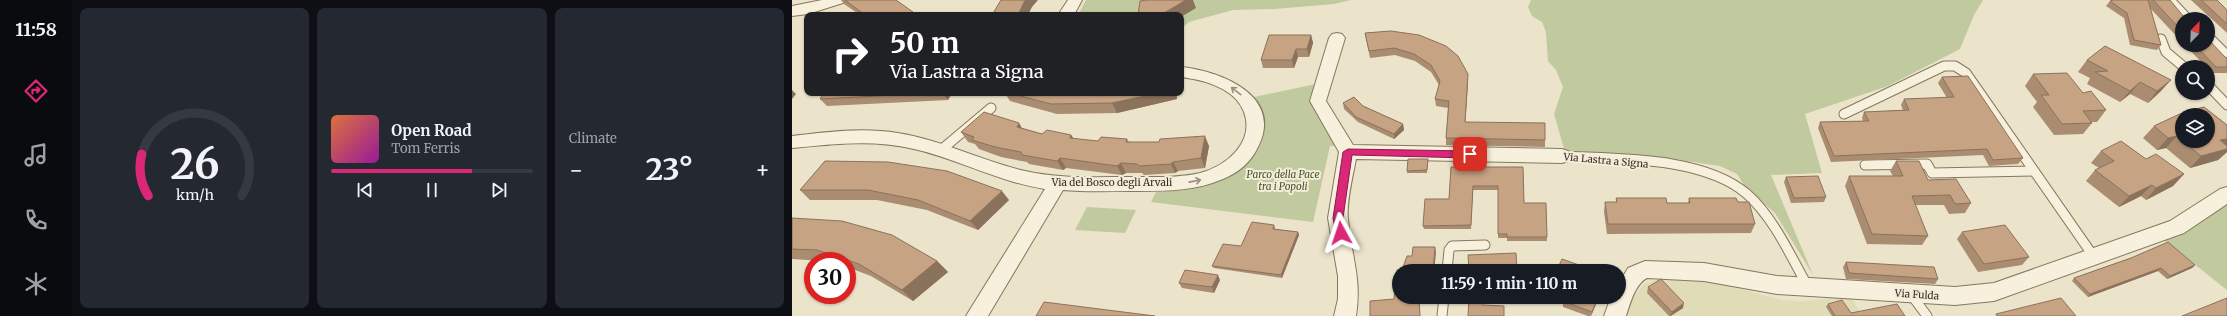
<!DOCTYPE html>
<html lang="en">
<head>
<meta charset="utf-8">
<style>
	:root { --surface:#171b24; --page:#242831; --text:#f1f3f6; --muted:#9ea1a6; --line:#363941; --accent:#db2777 }
	body { margin:0; font-family:Merriweather,serif; background:var(--page); color:var(--text); height:100vh; display:flex; flex-direction:column; font-size:15px; white-space:nowrap }
	* { box-sizing:border-box; margin:0 }
	p { font-size:13px; color:var(--muted) }
	.icon { flex:none; width:22px; height:22px; fill:none; stroke:currentColor; stroke-width:2; stroke-linecap:round; stroke-linejoin:round }
	.map { position:relative; flex:1; overflow:hidden }
	.side { display:flex; flex-direction:column; gap:8px; padding:8px; background:#0d0f14; width:720px }
	.side>* { flex:none }
	.hud { position:absolute; left:12px; top:12px; width:380px; height:84px; border-radius:8px; box-shadow:0 1px 3px #0004; background:#202124; color:#fff; overflow:hidden }
	.needle { width:26px; rotate:23deg }
	.fabs { position:absolute; left:1383px; top:12px; display:grid; gap:8px }
	.fabs a { display:grid; place-items:center; width:40px; height:40px; border-radius:50%; background:var(--surface); box-shadow:0 1px 3px #0004; font-size:20px }
	.speed { position:absolute; left:12px; top:252px; display:flex; gap:8px; font-size:20px; font-weight:700; text-align:center }
	.speed>* { display:grid; place-content:center; width:52px; height:52px; border-radius:50%; background:var(--surface); box-shadow:0 1px 3px #0004; line-height:1 }
	.speed .limit { border:6px solid #d22; background:#fff; color:#111 }
	.pin { position:absolute; display:grid; place-items:center; width:34px; height:34px; color:#fff; margin:-17px; border-radius:8px; box-shadow:0 2px 6px #0006 }
	.me { position:absolute; width:44px; margin:-22px; rotate:355deg; stroke-linejoin:round; filter:drop-shadow(0 0 3px #0008) }
	.turn { display:flex; align-items:center; gap:14px; height:84px; padding:0 20px; font-size:18px }
	.turn .icon { width:52px; height:52px; stroke-width:2.5 }
	.turn b { display:block; font-size:28px; line-height:34px }
	.big { font-size:30px; font-weight:700; line-height:1.1 }
	.side .tile { flex:1; display:flex; flex-direction:column; justify-content:center; gap:6px; min-width:0; padding:0 14px; border-radius:8px; background:var(--page) }
	.side .dial { align-items:center; gap:0 }
	.dial svg { height:104px; overflow:visible; fill:none; stroke:var(--line); stroke-width:7; stroke-linecap:round; text-anchor:middle }
	.dial text { fill:var(--text); stroke:none }
	.song { display:flex; align-items:center; gap:12px }
	.cover { width:48px; height:48px; border-radius:6px; background:linear-gradient(135deg,hsl(20 70% 55%),hsl(300 70% 35%)) }
	.played { height:4px; border-radius:2px; background:linear-gradient(90deg,var(--accent) 70%,var(--line) 70%) }
	.keys { display:flex; justify-content:space-around; direction:ltr }
	.heat { display:flex; justify-content:space-between; align-items:center; font-size:22px; direction:ltr }
	.side .tiles { flex:1; display:grid; gap:8px; grid-template-columns:repeat(3,1fr) }
	.trip { position:absolute; left:600px; top:264px; width:234px; height:40px; border-radius:20px; background:var(--surface); box-shadow:0 1px 3px #0004; font-weight:700; line-height:40px; text-align:center }
	main { display:flex; flex:1; min-height:0 }
	.menu { display:flex; flex-direction:column; width:72px; justify-content:space-around; align-items:center; background:#090b0e; color:var(--muted) }
	.menu .icon { width:28px; height:28px }
	.menu .selected { color:var(--accent) }
	.menu b { font-size:18px; color:var(--text) }
	.map>svg:first-child { display:block }
	.farmland { fill:#e0dcb8 }
	.green { fill:#c1c99e }
	.lines { fill:none; stroke-linecap:round; stroke-linejoin:round }
	.service-casing { stroke:#867760; stroke-width:11 }
	.minor-casing { stroke:#867760; stroke-width:2 }
	.service { stroke:#f6f0dc; stroke-width:9 }
	.minor { fill:#f6f0dc; fill-rule:evenodd }
	.wall { fill:#aa8c71; fill-rule:evenodd }
	.shaded-wall { fill:#8b725c }
	.building { fill:#c6a383; stroke:#8b725c }
	.oneway { stroke:#978f7f }
	.route { fill:#db2777; stroke:#8e194d }
	.labels { text-anchor:middle; stroke-width:4; stroke-linejoin:round; paint-order:stroke }
	.street-label { font-size:10px; fill:#382e22; stroke:#f3edd9 }
	.park-label { font-size:10px; font-style:italic; fill:#46532a; stroke:#f3edd9 }
</style>
</head>
<body>
<main>
<nav class="menu">
<b>11:58</b>
<svg class="icon selected" aria-label="directions" viewBox="0 0 24 24"><path d="M12 3l9 9-9 9-9-9zM9 14v-3h6M13 9l2 2-2 2"/></svg>
<svg class="icon" aria-label="music" viewBox="0 0 24 24"><path d="M9 18V5l10-2v13"/><circle cx="6" cy="18" r="3"/><circle cx="16" cy="16" r="3"/></svg>
<svg class="icon" aria-label="phone" viewBox="0 0 24 24"><path d="M5 4h4l2 5-3 2q2 4 5 5l2-3 5 2v4C11 20 4 13 5 4z"/></svg>
<svg class="icon" aria-label="climate" viewBox="0 0 24 24"><path d="M12 3v18M4 7l16 10M4 17L20 7"/></svg>
</nav>
<section class="side">
<div class="tiles">
<div class="tile dial"><svg viewBox="0 0 100 80">
<path d="M14 69A42 42 0 1 1 86 69"/>
<path d="M14 69A42 42 0 0 1 9 37" stroke="#db2777"/>
<text x="50" y="56" font-size="32" font-weight="700">26</text>
<text x="50" y="72" font-size="11">km/h</text>
</svg></div>
<div class="tile">
<div class="song"><i class="cover"></i><div><b>Open Road</b><p>Tom Ferris</p></div></div>
<div class="played"></div>
<div class="keys"><svg class="icon" aria-label="previous" viewBox="0 0 24 24"><path d="M18 5L8 12l10 7zM5 5v14"/></svg><svg class="icon" aria-label="pause" viewBox="0 0 24 24"><path d="M8 5v14M16 5v14"/></svg><svg class="icon" aria-label="next" viewBox="0 0 24 24"><path d="M6 5l10 7-10 7zM19 5v14"/></svg></div>
</div>
<div class="tile"><p>Climate</p>
<div class="heat"><a>−</a><b class="big">23°</b><a>+</a></div>
</div>
</div>
</section>
<div class="map">
<svg width="1435" height="316" viewBox="0 0 1435 316">
	<rect width="100%" height="100%" fill="#ebe3ca"/>
	<path class="farmland" d="M883 277 912 279 989 300 1009 301 1059 297 1071 316H831L841 297 852 284 863 280Z"/>
	<g class="green">
		<path d="M294 0H559L542 4 482 9 441 10 397 22 389 29V15H286Z"/>
		<path d="M739 0H1191L1182 15 1168 49 1096 86 1013 114 1030 173 979 175 1021 275 983 213 954 188 945 174 928 166 901 162 773 152 762 114 771 87 764 70 756 61 754 32 750 22 740 16 736 7Z"/>
		<path d="M524 84 519 99 523 109 534 126 544 146H538L521 222 359 202 364 192C379 191 395 191 410 187 436 181 471 159 472 129 472 118 465 108 462 97Z"/>
		<path d="M1435 203V290L1372 240Z"/>
		<path d="M295 207 344 210 333 233 283 230Z"/>
	</g>
	<g class="lines">
		<g class="service-casing">
			<g id="service">
				<path d="M1369 39 1374 52 1392 67"/>
				<path d="M1416 85 1435 105"/>
				<path d="M1052 114 1152 66H1163L1174 73 1302 257"/>
				<path d="M149 150 199 108"/>
				<path d="M770 156C824 159 911 156 955 194 982 218 998 255 1016 287"/>
				<path d="M1073 165 1135 164 1140 173 1242 171"/>
				<path d="M655 271 657 250 660 246 693 245"/>
				<path d="M1118 293 1135 316"/>
				<path d="M650 316 652 297"/>
			</g>
		</g>
		<g class="minor-casing">
			<g id="minor">
				<path d="M30 0H53L51 3 16 14 0 16V6Z"/>
				<path d="M276 0H290L282 15H266Z"/>
				<path d="M1369 0H1384L1402 19H1390L1389 22Z"/>
				<path d="M545 33 550 34 553 38 534 101 561 145 770 149 776 151 779 156 776 161 770 163 564 159C561 176 554 202 556 219 559 256 570 277 564 316H542L546 299V276L536 218 547 152 518 101 537 38 540 34Z"/>
				<path d="M1416 35 1422 36 1435 49V63L1429 62 1412 45H1416Z"/>
				<path d="M389 67C429 71 492 96 466 147 459 162 446 173 431 179 401 192 370 191 338 191 316 191 293 192 271 190L196 316H174L253 189C207 182 166 159 122 149 81 139 41 144 0 148V136C35 132 71 127 106 133 150 140 190 161 233 171 268 179 304 177 339 177 362 177 386 178 408 173 435 166 463 142 452 112 443 88 412 80 389 77Z"/>
				<path d="M1435 187V204L1392 233 1202 301 1163 305 985 294 912 281 855 278C843 284 838 304 834 316H812L819 297H827V283L836 268 853 261 912 263 985 276 1163 287 1202 283 1378 221 1428 189Z"/>
			</g>
		</g>
		<use href="#service" class="service"/>
		<use href="#minor" class="minor"/>
	</g>
	<g class="wall">
		<path d="M49 0H104L124 15H68L52 4Z"/>
		<path d="M1321 0H1378L1390 19V42L1357 7 1369 45 1365 50 1338 45 1332 18 1314 6 1318 1Z"/>
		<path d="M1399 0H1425L1435 10V33Z"/>
		<path d="M599 31 676 81 673 122 753 140V147L654 145V138L656 108 644 106 643 99 647 85 639 72 623 61 603 55 578 58 573 33Z"/>
		<path d="M519 35 521 43 517 57H506L502 68H471L469 60Z"/>
		<path d="M1393 45H1416L1433 57 1435 58V73H1419L1416 70V67H1414Z"/>
		<path d="M1313 46 1369 91 1356 103 1338 94 1328 102 1295 84 1298 78 1286 72 1295 60Z"/>
		<path d="M1241 74 1314 110 1305 122H1300V123L1291 134 1262 135 1241 107 1245 102 1233 86Z"/>
		<path d="M1150 77 1231 158 1226 164 1197 166 1191 155 1039 162 1026 128 1028 122 1071 121 1070 118 1072 112 1111 110 1109 105 1112 99 1155 98 1146 83Z"/>
		<path d="M32 93H160L156 100 35 106 28 99Z"/>
		<path d="M213 93H384L385 99 325 113 265 114 218 101Z"/>
		<path d="M551 103 571 106 611 124 612 130 602 139 566 122 552 109Z"/>
		<path d="M1412 107 1435 125V152L1426 160 1398 168 1374 148 1365 150 1351 138 1362 126 1392 112ZM1390 115H1416V141H1390Z"/>
		<path d="M230 128 250 134 279 135 282 139 306 141 335 139 337 142 417 146 413 168 386 171 383 173 352 175 350 173H334L330 175 274 168 271 170 237 164 235 162 209 157 187 149 183 144 176 142 169 132Z"/>
		<path d="M1309 151 1354 159 1392 174 1381 186 1354 200 1349 196 1327 207 1294 181 1303 170 1307 168 1299 163Z"/>
		<path d="M636 159 635 173H615V171Z"/>
		<path d="M33 161 217 200 186 230 135 210 85 200H18L8 190Z"/>
		<path d="M1104 161 1136 180 1179 203 1173 213 1157 214 1152 205H1123L1136 236 1130 245 1075 244 1053 186 1057 176H1101L1098 171Z"/>
		<path d="M659 167H731L732 203 755 237V241H715V238H706V190H681L679 229H632L631 226 657 199Z"/>
		<path d="M994 177 1034 197 1032 202 999 203 992 182Z"/>
		<path d="M824 198 875 203H896L897 198 946 202 963 224 959 233 815 234 812 212 813 202H824Z"/>
		<path d="M0 218 145 261 156 272 121 301 79 276 55 267V261H32L0 259Z"/>
		<path d="M482 225 483 228V229L506 232 507 235 490 278 422 268 420 266 449 246Z"/>
		<path d="M1170 232 1237 257 1230 265 1186 272 1165 239Z"/>
		<path d="M1339 258 1403 265 1400 268 1375 279 1366 271 1296 297 1280 281 1282 278Z"/>
		<path d="M1054 262 1146 279 1143 284 1054 279 1051 267Z"/>
		<path d="M428 280 422 293 390 288 387 283Z"/>
		<path d="M856 287 891 308 879 316H877L855 293Z"/>
		<path d="M773 297H807L799 316H796L771 307V301Z"/>
		<path d="M1036 304 1059 313 1113 316H1040L1034 307Z"/>
	</g>
	<g class="shaded-wall">
		<path d="M233 0H246L240 7 236 15H226Z"/>
		<path d="M394 0H401L404 8 389 17V15H371L372 13Z"/>
		<path d="M121 12 124 15H117V14Z"/>
		<path d="M519 35 521 43 517 57 515 49Z"/>
		<path d="M504 49 506 57 502 68 500 60Z"/>
		<path d="M676 74V81L673 129V122Z"/>
		<path d="M1379 80 1369 91 1356 103 1365 91Z"/>
		<path d="M1348 82 1338 94 1328 102 1338 91Z"/>
		<path d="M0 90 4 94 0 99Z"/>
		<path d="M150 93H160L156 100Z"/>
		<path d="M366 93H384L385 99 325 113 320 103Z"/>
		<path d="M227 123 233 133 225 127Z"/>
		<path d="M611 124 612 130 602 139V134Z"/>
		<path d="M279 135 285 144 278 138Z"/>
		<path d="M413 136 417 146 413 168 409 158Z"/>
		<path d="M1385 136 1374 148 1365 150 1376 138Z"/>
		<path d="M1435 139V147L1428 140Z"/>
		<path d="M1435 149V152L1426 160 1398 168 1409 156Z"/>
		<path d="M268 158 274 168 271 170 265 161Z"/>
		<path d="M381 162 386 171 383 173 379 164Z"/>
		<path d="M329 163 334 173 330 175 325 166Z"/>
		<path d="M1392 174 1381 186 1354 200 1364 188Z"/>
		<path d="M1360 185 1349 196 1327 207 1337 196Z"/>
		<path d="M210 191 217 200 186 230 178 221Z"/>
		<path d="M506 232 507 235 490 278 489 275Z"/>
		<path d="M643 247 644 253 642 271H641Z"/>
		<path d="M145 261 156 272 121 301 110 290Z"/>
		<path d="M1403 265 1400 268 1375 279 1378 276Z"/>
		<path d="M1369 268 1366 271 1296 297 1298 294Z"/>
		<path d="M426 275 428 280 422 293 420 287Z"/>
		<path d="M627 297H628V316Z"/>
		<path d="M806 297H807L799 316 800 312Z"/>
		<path d="M892 303 891 308 878 316 880 312Z"/>
	</g>
	<g class="building">
		<path d="M53 0H104L121 12 117 14 118 15H73Z"/>
		<path d="M209 0H233L226 15H200Z"/>
		<path d="M355 0H394L372 13 371 15H346L348 1Z"/>
		<path d="M1321 0H1356L1369 45 1342 40 1335 13 1318 1Z"/>
		<path d="M1361 0H1378L1392 17 1400 15 1403 19H1390V31Z"/>
		<path d="M1409 0H1425L1435 10V24Z"/>
		<path d="M599 31 627 35 654 46 666 56 676 74 673 122 753 123V140L654 138 657 101 643 99 648 81 639 65 622 54 602 48 577 51 573 33Z"/>
		<path d="M477 35H519L515 49H504L500 60H469Z"/>
		<path d="M1416 39 1433 57 1435 58V67H1424L1403 45H1416Z"/>
		<path d="M1313 46 1379 80 1365 91 1348 82 1338 91 1303 72 1316 71 1295 60Z"/>
		<path d="M1275 73 1291 93 1299 91 1314 110 1291 111 1300 123 1270 124 1249 95H1257L1241 74Z"/>
		<path d="M1176 76 1231 158 1201 160 1195 149 1042 156 1028 122 1077 121 1072 112 1117 110 1112 99 1162 97 1150 77Z"/>
		<path d="M32 93H142L28 99Z"/>
		<path d="M217 93H366L320 103 259 104Z"/>
		<path d="M562 97 571 106 611 124 602 134 564 117 551 103Z"/>
		<path d="M1412 107 1435 125V139L1428 140 1435 146V149L1409 156 1391 141H1416V115H1390V140L1385 136 1376 138 1362 126 1392 112Z"/>
		<path d="M192 112 227 123 225 127 250 134 255 130 279 135 278 138 306 141 309 137 335 139 334 142H367L368 139 413 136 409 158 381 162 379 164 347 166 345 164 329 163 325 166 268 158 265 161 230 155 229 152 203 147 180 140 182 137 169 132Z"/>
		<path d="M1329 141 1354 159 1364 154 1392 174 1364 188 1360 185 1337 196 1303 170 1322 161 1309 151Z"/>
		<path d="M616 159H636L635 170 615 171Z"/>
		<path d="M33 161 96 162 155 171 210 191 178 221 126 200 76 190H8Z"/>
		<path d="M1104 161H1127L1136 180 1164 179 1179 203 1163 204 1158 195 1120 196 1136 236 1080 234 1057 176H1111Z"/>
		<path d="M659 167H731L732 203H754L755 237H715V234H706V186H681L679 225 631 226 633 199H657Z"/>
		<path d="M1026 176 1034 197 1002 198 994 177Z"/>
		<path d="M824 198H874L875 203H898L897 198H944L946 202H957L963 224H816L813 202H825Z"/>
		<path d="M0 218 50 221 100 235 145 261 110 290 67 264 25 250 0 249Z"/>
		<path d="M460 222 482 225 481 229 506 232 489 275 420 266 431 244 449 246Z"/>
		<path d="M1213 225 1237 257 1192 264 1170 232Z"/>
		<path d="M1376 242 1403 265 1378 276 1369 268 1298 294 1282 278 1339 258Z"/>
		<path d="M621 247H643L641 271H607V297H627L628 316H578V301L602 299 605 270H610L615 256H620Z"/>
		<path d="M724 253 725 271H677L676 255Z"/>
		<path d="M770 259 804 271H768L765 270Z"/>
		<path d="M1054 262 1142 267 1146 279 1057 273Z"/>
		<path d="M393 270 426 275 420 287 387 283Z"/>
		<path d="M869 279 892 303 880 312 856 287Z"/>
		<path d="M677 297H691V305L712 306V316H676Z"/>
		<path d="M773 297H806L800 312 771 301Z"/>
		<path d="M1269 298 1284 316H1205L1204 314Z"/>
		<path d="M1435 298V316H1390Z"/>
		<path d="M1050 300 1059 313 1105 304 1113 316H1043L1036 304Z"/>
		<path d="M252 302 363 316H244Z"/>
	</g>
	<defs><path id="oneway-shaft" d="M-6 0H5M1.5-3L5.5 0L1.5 3" fill="none" stroke-width="1.6" stroke-linecap="round" stroke-linejoin="round"/></defs>
	<g class="oneway">
		<use href="#oneway-shaft" transform="translate(444 91) rotate(-142)"/>
		<use href="#oneway-shaft" transform="translate(403 181) rotate(-11)"/>
	</g>
	<path class="route" d="M556 149 678 151 682 154 678 158 560 155 551 218 554 233 549 237 544 233 541 218 551 152Z"/>
	<g class="labels">
		<g class="street-label">
			<text transform="translate(814 160) rotate(5)" y="4">Via Lastra a Signa</text>
			<text x="320" y="186">Via del Bosco degli Arvali</text>
			<text transform="translate(1125 294) rotate(4)" y="4">Via Fulda</text>
		</g>
		<g class="park-label">
			<text x="491" y="178">Parco della Pace<tspan x="491" dy="12">tra i Popoli</tspan></text>
		</g>
	</g>
</svg>
<div class="fabs">
<a><svg class="needle" viewBox="-14 -14 28 28"><path d="M0-13l5 13h-10z" fill="#e53935"/><path d="M0 13l5-13h-10z" fill="#9ea1a6"/></svg></a>
<a><svg class="icon" aria-label="search" viewBox="0 0 24 24"><circle cx="10" cy="10" r="6"/><path d="M15 15l6 6"/></svg></a>
<a><svg class="icon" aria-label="layers" viewBox="0 0 24 24"><path d="M12 4l9 5-9 5-9-5zM3 14l9 5 9-5"/></svg></a>
</div>
<div class="speed"><div class="limit">30</div></div>
<div class="pin" style="left:678px;top:154px;background:#d93025"><svg class="icon" aria-label="arrive" viewBox="0 0 24 24"><path d="M6 21V4h12l-3 4 3 4H6"/></svg></div>
<svg class="me" style="left:549px;top:233px" viewBox="-20 -20 40 40"><path d="M0-17L14 15 0 8-14 15z" fill="#db2777" stroke="#fff" stroke-width="4"/></svg>
<div class="trip">11:59 · 1 min · 110 m</div>
<div class="hud">
<div class="turn"><svg class="icon" aria-label="right" viewBox="0 0 24 24"><path d="M7 20v-9h11M14 6l5 5-5 5"/></svg><div><b>50 m</b>Via Lastra a Signa</div></div>
</div>
</div>
</main>
</body>
</html>
